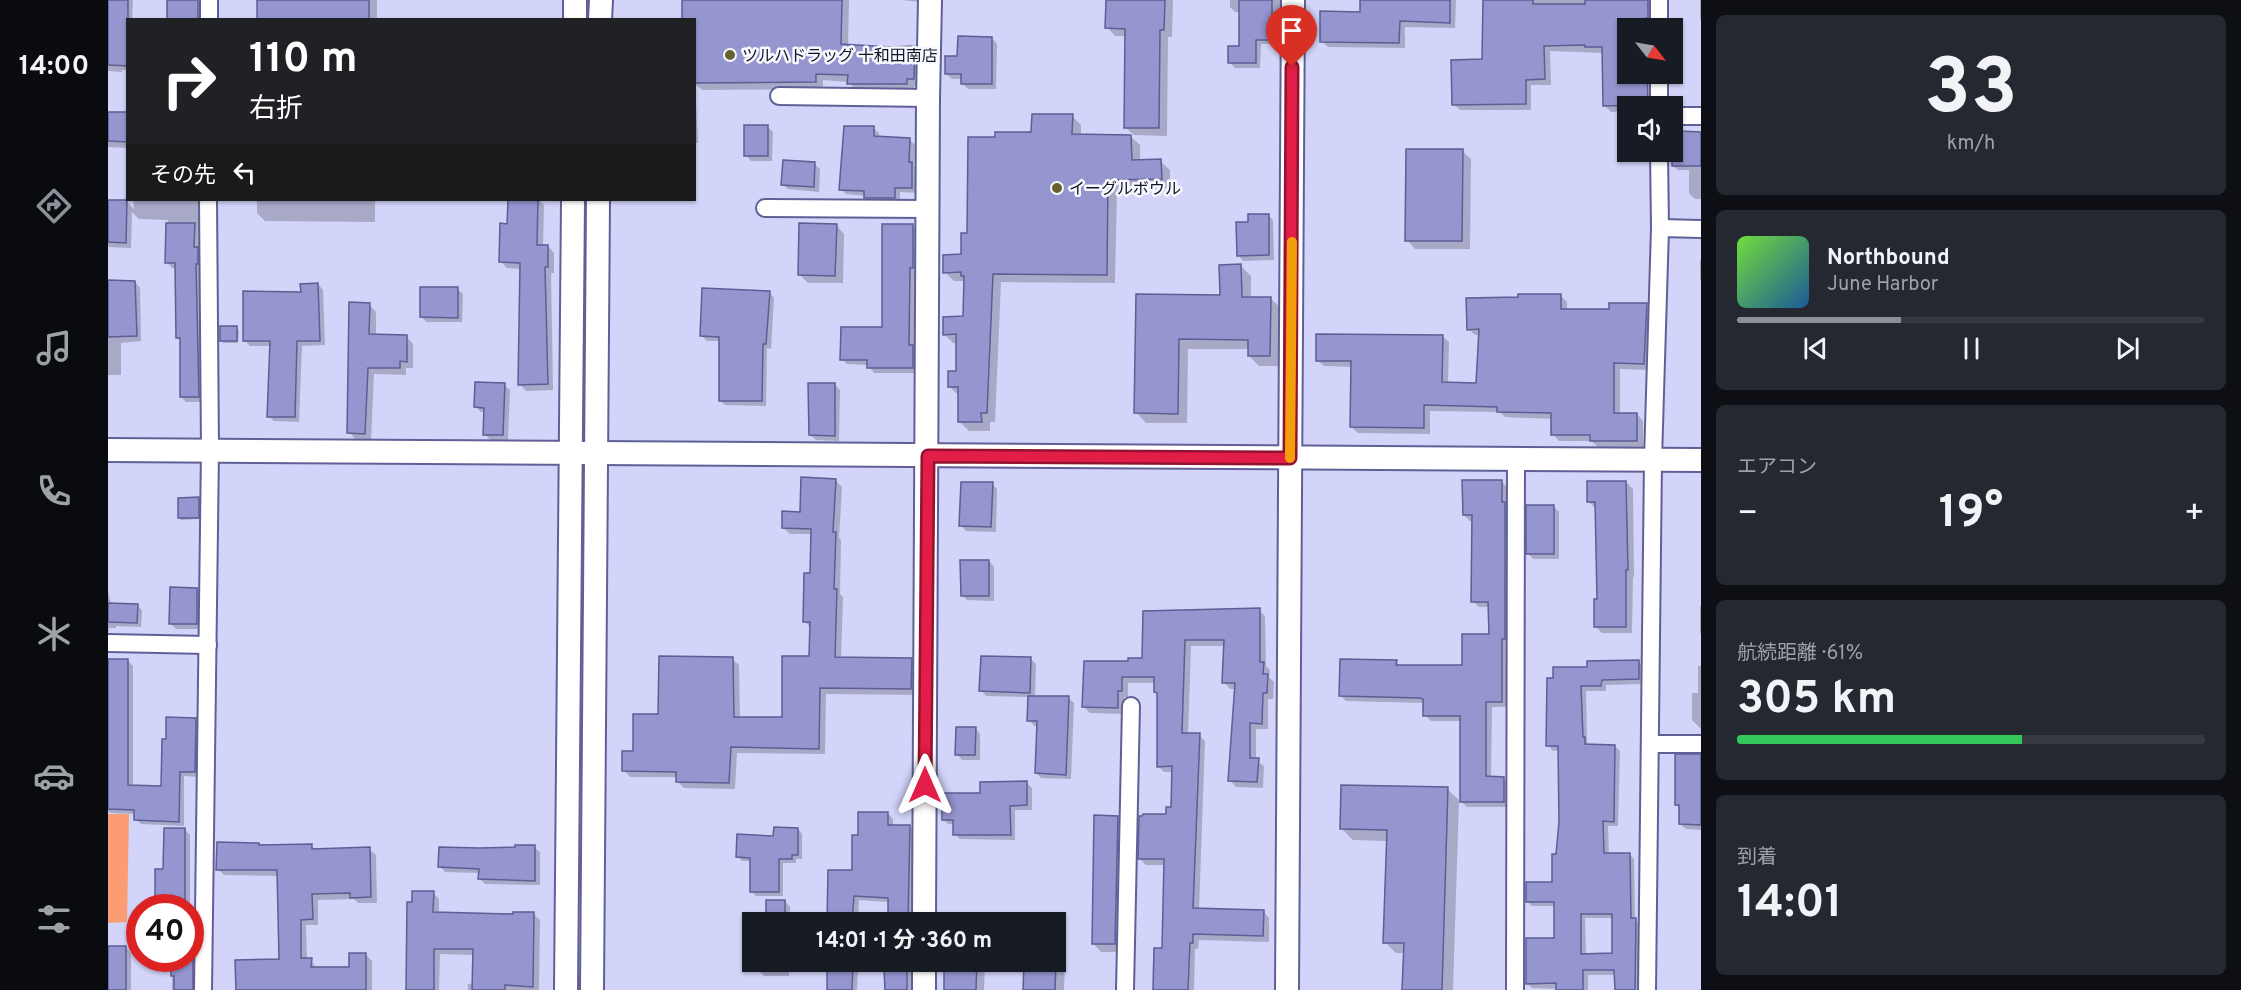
<!DOCTYPE html>
<html lang="ja">
<head>
<meta charset="utf-8">
<style>
	:root { --surface:#171b24; --page:#242831; --text:#f1f3f6; --muted:#9ea1a6; --line:#363941; --accent:#8c9099 }
	body { margin:0; font-family:Overpass,"Noto Sans JP",sans-serif; background:var(--page); color:var(--text); height:100vh; display:flex; flex-direction:column; font-size:22px; white-space:nowrap }
	* { box-sizing:border-box; margin:0 }
	p { font-size:20px; color:var(--muted) }
	.icon { flex:none; width:33px; height:33px; fill:none; stroke:currentColor; stroke-width:2; stroke-linecap:round; stroke-linejoin:round }
	.map { position:relative; flex:1; overflow:hidden }
	.sheet { display:flex; flex-direction:column; gap:15px; padding:15px; background:#0d0f14; width:540px }
	.sheet>* { flex:none }
	.top-card { position:absolute; left:18px; top:18px; width:570px; height:183px; border-radius:0px; box-shadow:0 2px 4px #0004; background:#202124; color:#fff; overflow:hidden }
	.needle { width:39px; rotate:121deg }
	.fabs { position:absolute; left:1509px; top:18px; display:grid; gap:12px }
	.fabs a { display:grid; place-items:center; width:66px; height:66px; border-radius:0px; background:var(--surface); box-shadow:0 2px 4px #0004; font-size:30px }
	.speed { position:absolute; left:18px; top:894px; display:flex; gap:12px; font-size:30px; font-weight:700; text-align:center }
	.speed>* { display:grid; place-content:center; width:78px; height:78px; border-radius:50%; background:var(--surface); box-shadow:0 2px 4px #0004; line-height:1 }
	.speed .limit { border:9px solid #d22; background:#fff; color:#111 }
	.pin { position:absolute; display:grid; place-items:center; width:51px; height:51px; color:#fff; margin:-62px -26px; border-radius:50% 50% 50% 0; rotate:-45deg; box-shadow:0 0 6px #0007 }
	.pin .icon { rotate:45deg }
	.me { position:absolute; width:66px; margin:-33px; rotate:0deg; stroke-linejoin:round; filter:drop-shadow(0 0 4px #0008) }
	.turn { display:flex; align-items:center; gap:21px; height:126px; padding:0 24px; font-size:27px }
	.turn .icon { width:78px; height:78px; stroke-width:2.5 }
	.turn b { display:block; font-size:42px; line-height:51px }
	.then { display:flex; align-items:center; height:57px; padding:0 24px; background:#0003; gap:12px; font-size:22px }
	.big { font-size:45px; font-weight:700; line-height:1.1 }
	.sheet .widget { flex:1; display:flex; flex-direction:column; justify-content:center; gap:9px; min-width:0; padding:0 21px; border-radius:9px; background:var(--page) }
	.sheet .dial { align-items:center; gap:0 }
	.dial b { font-size:78px; line-height:1 }
	.song { display:flex; align-items:center; gap:18px }
	.cover { width:72px; height:72px; border-radius:9px; background:linear-gradient(135deg,hsl(100 70% 55%),hsl(210 70% 35%)) }
	.played { height:6px; border-radius:3px; background:linear-gradient(90deg,var(--accent) 35%,var(--line) 35%) }
	.keys { display:flex; justify-content:space-around; direction:ltr }
	.heat { display:flex; justify-content:space-between; align-items:center; font-size:33px; direction:ltr }
	.charge { height:9px; border-radius:4px; background:linear-gradient(90deg,#34c759 61%,var(--line) 0) }
	.trip { position:absolute; left:634px; top:912px; width:324px; height:60px; border-radius:0px; background:var(--surface); box-shadow:0 2px 4px #0004; font-weight:700; line-height:60px; text-align:center }
	main { display:flex; flex:1; min-height:0 }
	.menu { display:flex; flex-direction:column; width:108px; justify-content:space-around; align-items:center; background:#090b0e; color:var(--muted) }
	.menu .icon { width:42px; height:42px }
	.menu .current { color:var(--accent) }
	.menu b { font-size:27px; color:var(--text) }
	.map>svg:first-child { display:block }
	.green { fill:#fc9c73 }
	.shadow { fill:#0003; fill-rule:evenodd }
	.building { fill:#9595d0; stroke:#5e5d94; stroke-width:1.5; fill-rule:evenodd }
	.lines { fill:none; stroke-linecap:round; stroke-linejoin:round }
	.street-casing { stroke:#606096; stroke-width:20 }
	.secondary-casing { stroke:#606096; stroke-width:26 }
	.street { stroke:#fff; stroke-width:16 }
	.secondary { stroke:#fff; stroke-width:22 }
	.route-casing { stroke:#92132f; stroke-width:15 }
	.route { stroke:#e11d48; stroke-width:10 }
	.slow { stroke:#f59e0b; stroke-width:10 }
	.poi-dot { fill:#66612e; stroke:#f7f8fe; stroke-width:2 }
	.labels { text-anchor:middle; stroke-width:5; stroke-linejoin:round; paint-order:stroke }
	.poi-label { font-size:16px; fill:#131328; stroke:#f7f8fe; text-anchor:start }
</style>
</head>
<body>
<main>
<nav class="menu">
<b>14:00</b>
<svg class="icon current" aria-label="directions" viewBox="0 0 24 24"><path d="M12 3l9 9-9 9-9-9zM9 14v-3h6M13 9l2 2-2 2"/></svg>
<svg class="icon" aria-label="music" viewBox="0 0 24 24"><path d="M9 18V5l10-2v13"/><circle cx="6" cy="18" r="3"/><circle cx="16" cy="16" r="3"/></svg>
<svg class="icon" aria-label="phone" viewBox="0 0 24 24"><path d="M5 4h4l2 5-3 2q2 4 5 5l2-3 5 2v4C11 20 4 13 5 4z"/></svg>
<svg class="icon" aria-label="climate" viewBox="0 0 24 24"><path d="M12 3v18M4 7l16 10M4 17L20 7"/></svg>
<svg class="icon" aria-label="car" viewBox="0 0 24 24"><path d="M5 17H2v-5l4-1 3-4h7l3 4 3 1v5h-3M9 17h6M6 11h13"/><circle cx="7" cy="17" r="2"/><circle cx="17" cy="17" r="2"/></svg>
<svg class="icon" aria-label="filters" viewBox="0 0 24 24"><path d="M4 7h16M4 17h16"/><circle cx="9" cy="7" r="2"/><circle cx="15" cy="17" r="2"/></svg>
</nav>
<div class="map">
<svg width="1593" height="990" viewBox="0 0 1593 990">
	<rect width="100%" height="100%" fill="#d2d4f9"/>
	<path class="green" d="M0 814H21L19 922 0 923Z"/>
	<g class="shadow">
		<path d="M0 0H25L24 20H20V70H14V72L0 71Z"/>
		<path d="M61 0H98L95 20H60Z"/>
		<rect x="150" y="0" width="119" height="20"/>
		<path d="M576 0H741L740 46 806 47 813 55V86H806V90L748 91 741 82 715 80V89L594 90 586 83V20Z"/>
		<path d="M793 0H815L814 2Z"/>
		<path d="M999 0H1065L1064 37H1060L1059 136 1026 135 1017 127 1018 36H1007L999 27Z"/>
		<path d="M1122 0H1172V13H1168V44H1153L1152 68H1127L1122 63 1133 47 1132 12H1127L1122 7Z"/>
		<path d="M1254 0H1348L1347 28 1297 27V48L1220 47 1214 41 1253 14Z"/>
		<path d="M1376 0H1548L1543 28H1520V74H1542L1545 79 1546 106H1520V111L1503 112 1496 105 1495 53 1442 51 1443 85H1423V110H1352L1346 104 1375 61Z"/>
		<path d="M1592 0H1593V20L1592 19Z"/>
		<path d="M884 38 889 44 888 89H860L855 84V79H844L838 73 851 58Z"/>
		<path d="M586 102 588 104 590 143H586Z"/>
		<path d="M0 114H20V148L0 147Z"/>
		<path d="M964 116 973 125V135L1022 136 1032 145V161H1052L1062 170V188L1009 189 1007 283 893 282 887 422H882V431H861L851 421 850 395 841 386 849 373 850 343H845L836 334 856 318 857 281H846L837 272 854 256 888 139 925 134Z"/>
		<path d="M659 126 665 132 664 161H643L638 155Z"/>
		<path d="M765 128 771 133V138L801 139 807 145 806 166 809 169V193L792 192V203H763L758 196 738 194 733 189Z"/>
		<path d="M1593 133V199H1587L1581 193V170H1570L1564 165 1572 146Z"/>
		<path d="M1354 151 1363 159 1362 249H1307L1299 240Z"/>
		<path d="M706 164 712 169 711 192 680 189 674 184Z"/>
		<path d="M25 200H95L92 201 91 250 94 254 96 402H78L73 397 74 342 70 338 69 268H64L59 262 60 220 31 219 24 212 23 248 0 247V201L19 202 26 209Z"/>
		<path d="M149 200H267V222L157 221 149 213Z"/>
		<path d="M401 200H431L436 205 435 246H440L446 253V273H443L445 390 418 391 412 384 413 269 399 268 393 262 400 225Z"/>
		<path d="M1160 215 1165 220 1166 260 1135 261 1130 255 1142 224Z"/>
		<path d="M728 225 736 234 735 283H700L691 274Z"/>
		<path d="M805 225 810 231V272H807L806 348 810 352V373H766L760 365 739 364 734 359 776 328Z"/>
		<path d="M1592 260H1593V280L1592 279Z"/>
		<path d="M1133 266 1143 276V298H1162L1173 308 1172 366H1151L1141 356V349H1080L1079 423H1038L1028 412 1029 296 1113 297Z"/>
		<path d="M0 282H27L32 288 33 341 13 343V375H0Z"/>
		<path d="M210 284 215 290 217 345 194 346 191 422 166 421 161 416 164 346H142L137 341 194 293Z"/>
		<path d="M349 289 355 294 354 322H319L313 317Z"/>
		<path d="M661 292 666 298 663 349 659 348 658 406 617 405 612 400V341H599L594 336Z"/>
		<path d="M1453 296 1459 302V310L1502 311 1539 305 1545 311 1542 370 1512 369V414H1529L1535 421V447H1490L1483 441H1451L1445 434V419L1397 417 1392 412 1322 411V434L1250 433 1243 427 1244 367 1216 366 1209 360 1334 336 1341 342 1340 384H1370L1372 335H1367L1361 329Z"/>
		<path d="M261 304 268 312V336H298L305 344V368H298V375L266 374 263 440H248L241 432Z"/>
		<path d="M128 328 131 330 130 343H115L113 340Z"/>
		<path d="M396 385 402 390 400 440H382L377 434 378 412H373L368 407Z"/>
		<path d="M727 385 732 390 731 441 708 440 702 435Z"/>
		<path d="M727 480 734 487 731 538 733 540 732 594 735 597 733 658 803 659 810 666 809 695 718 694 717 754 629 753 627 789 576 788 569 781V777H522L516 770 551 715 624 659 631 665 632 718 675 719 703 658V628L697 622 704 575 705 534H682L675 528Z"/>
		<path d="M1393 481 1399 487V506L1403 509 1402 644H1399V707H1384L1383 778H1395L1401 784V807H1359L1353 801 1354 721H1323L1317 715V703L1238 701 1232 695 1288 662 1293 666H1355L1382 636 1381 607H1371L1365 601 1366 521H1362L1356 515Z"/>
		<path d="M1518 482 1525 489 1526 577H1525L1524 633H1494L1487 626 1490 601 1488 509 1481 502Z"/>
		<path d="M884 484 889 489 888 532 858 531 853 525Z"/>
		<path d="M90 499 93 501 92 519 73 520 71 517Z"/>
		<path d="M1445 506 1451 512V559H1425L1420 553Z"/>
		<path d="M881 561 886 567V601L859 600 854 595Z"/>
		<path d="M89 589 94 595V629H68L63 624Z"/>
		<path d="M0 591 3 604 29 605 34 610 33 627 8 626V628H1L0 635Z"/>
		<rect x="1592" y="606" width="1" height="27"/>
		<path d="M1151 610 1157 616 1158 666 1162 670 1161 677 1166 682 1165 699H1160V729H1148V760L1156 766 1155 788 1128 787 1122 780 1128 689H1122L1116 682 1117 646H1083L1080 735H1091L1097 741 1091 910 1155 911 1161 918V942L1091 940 1090 949H1087L1086 990H1047L1055 950 1057 865H1038L1032 859 1064 809 1065 772H1056L1050 766 1051 695 1047 692 1048 683H1020V697H1016V714L982 713 976 707 1022 663 1036 660 1037 612Z"/>
		<path d="M923 659 928 664 927 697 960 698 966 703 963 779 933 778 928 773 930 726H926L921 720V697L878 696 873 690Z"/>
		<path d="M0 660 20 661 25 666V787H54L59 740 87 719 93 724 92 777 76 776V826L33 824 28 819V814L2 813 0 811Z"/>
		<path d="M1530 661 1535 667V684L1498 685V691H1478L1479 741 1482 746H1507L1512 751 1510 826H1500L1501 854H1521L1526 859 1527 920 1532 925V990H1508V975H1480V990L1424 988 1419 983 1448 940 1447 906H1424L1419 901 1446 883 1450 855 1452 822 1451 750 1445 751 1440 745 1480 669ZM1477 918H1506L1505 955H1478Z"/>
		<path d="M1590 666H1593V729L1584 720V693H1590Z"/>
		<path d="M867 728 872 734V760H854L849 754Z"/>
		<path d="M1593 756V830L1578 829 1572 824V809L1568 805Z"/>
		<path d="M919 783 924 788V810H907V840L852 839 847 834V824H840L835 819 874 794Z"/>
		<path d="M1339 789 1351 800 1345 990H1296L1297 953H1288L1277 942 1280 841 1245 840 1234 829Z"/>
		<path d="M780 814 785 819V826L802 827 807 832 804 922H781V902L751 900 750 922H721L722 871H746L751 836Z"/>
		<path d="M1010 817 1018 826 1015 952H993L985 943Z"/>
		<path d="M690 829 694 834V859H688V863H675V896H648L643 891 644 861H634L629 856 667 837Z"/>
		<path d="M77 830 82 835V908H51L48 902Z"/>
		<path d="M150 844 153 846H203L208 850 261 849 268 855 269 903H250L246 899 210 900V925H198L199 960H203L209 969H242L257 954 264 961V990H129L172 960 171 876 116 875 110 869Z"/>
		<path d="M426 847 432 852V885L377 884 372 879V873L337 872 332 866Z"/>
		<path d="M325 893 331 899V914L407 916 425 914 432 920 431 990H360V984H365L366 955 332 954 331 990H300L305 904Z"/>
		<path d="M660 901H677L682 907V922H660Z"/>
		<path d="M82 913 90 919 89 990H64V959H56L82 958Z"/>
		<path d="M919 913 949 914 958 923 956 990H917V962H948V922H919Z"/>
		<path d="M839 914 869 915 877 922H839Z"/>
		<path d="M0 947H17L23 953V990H0Z"/>
		<path d="M650 962H681V976H656L650 970Z"/>
		<path d="M720 962H747V969L750 972 749 990H720Z"/>
		<path d="M780 962H804V990H779Z"/>
		<path d="M838 962H877L876 990H837Z"/>
	</g>
	<g class="building">
		<path d="M0 0H20V66L0 65Z"/>
		<rect x="59" y="0" width="31" height="20"/>
		<rect x="149" y="0" width="112" height="20"/>
		<path d="M574 0H734L733 44 782 47 807 46 806 79H799V84H739L740 75 708 74V82L586 83V20H574Z"/>
		<path d="M998 0H1057L1056 30H1052L1051 128H1016L1017 29 997 28Z"/>
		<path d="M1131 0H1164V40H1148V63H1120V46H1131Z"/>
		<path d="M1252 0H1342V23L1292 21 1291 43 1212 42V11L1252 12Z"/>
		<path d="M1375 0H1425V4H1477V0H1540V18H1538L1537 28H1520V74H1539L1540 105 1495 106 1494 47H1477V45L1436 46 1437 79 1418 80V104L1344 105 1343 60 1374 59Z"/>
		<path d="M850 36 884 37V84H853V74H837V56H849Z"/>
		<path d="M0 112H20V142L0 141Z"/>
		<path d="M924 114H965L964 134 1023 135 1024 160 1053 159 1054 179 1000 180 999 275 885 274 879 413H873L874 422H850V387H840V371H848V334L835 335V317L855 316 856 276H853V272L835 273V255L853 254V233H859L860 137H887V132H923Z"/>
		<rect x="636" y="125" width="24" height="31"/>
		<path d="M736 126H766V136L802 138 801 162H804V188H787V198H756V191L731 190Z"/>
		<path d="M1570 131 1593 132V166H1564V144H1570Z"/>
		<path d="M1298 149H1355L1354 241H1297Z"/>
		<path d="M675 160 707 162 706 187 673 185Z"/>
		<path d="M0 200H19L18 243 0 242Z"/>
		<path d="M400 200H430L429 245H440V267H437L440 384 410 385 412 263 391 262 392 223 399 224Z"/>
		<path d="M1140 214H1161V255L1129 256 1128 222H1140Z"/>
		<path d="M58 223H87L86 247H90V264H88L91 397H72V338H68L67 263H57Z"/>
		<path d="M691 223 729 224 727 276 690 275Z"/>
		<path d="M774 224H805V268H802L801 345H805V368H759V360H732L733 327H774Z"/>
		<path d="M1133 264 1134 297H1163L1162 356H1140V340L1071 339 1070 414 1026 413 1028 294 1112 295 1111 265Z"/>
		<path d="M0 280 27 281 29 336 0 337Z"/>
		<path d="M210 283 212 341H189L187 417H159L162 341H135V291L193 292 192 284Z"/>
		<path d="M312 287H350V318L312 317Z"/>
		<path d="M594 288 662 291 658 344H655L654 401H611V337L592 336Z"/>
		<path d="M1410 294H1453V309H1501V303H1539L1536 364 1506 363V413H1529V441H1482V435H1443V413L1389 412V407L1316 405V428L1242 427 1243 361H1208V334L1335 335 1334 382 1368 383 1371 329 1359 330 1358 298 1410 297Z"/>
		<path d="M241 302 262 303 261 334 299 335V362L292 361V368H260L257 434 239 433Z"/>
		<rect x="112" y="326" width="17" height="15"/>
		<path d="M367 382 397 383 395 435H375L376 408 366 407Z"/>
		<path d="M700 383H727V436L701 435Z"/>
		<path d="M693 477 728 479 725 532H728L726 589H729L727 657 804 658 803 689 712 688 711 749 623 747 621 783 568 782V772L514 771V751H525V714H550L551 656 625 657 626 717H674V656H701L702 622H695L696 573H702L703 529 674 528V511L692 512Z"/>
		<path d="M1354 480H1394V502H1397V639H1394V702H1378V776L1396 777V802H1352V716H1315V699L1311 698 1231 696 1232 659 1289 660 1288 665H1354V634H1381L1380 602H1363L1364 515H1355Z"/>
		<path d="M1479 481H1518L1520 570H1518V627H1486V599H1489L1487 502H1479Z"/>
		<path d="M853 482H885L883 527 851 526Z"/>
		<path d="M91 497V518H70V498Z"/>
		<rect x="1418" y="505" width="28" height="49"/>
		<path d="M852 560H881V596H853Z"/>
		<path d="M62 587 89 588V624H61Z"/>
		<path d="M0 603 30 604 29 623 0 622Z"/>
		<path d="M1152 608V662H1156L1155 674H1160L1159 693H1155L1154 724 1142 723V758H1151L1149 782 1120 781 1127 683H1114L1116 640H1077L1074 733H1092L1085 908 1156 910 1155 936 1085 934V943H1082L1080 990H1045L1046 948H1054L1056 859H1030L1031 816H1034L1035 814H1058V807H1063L1064 766 1049 767V693L1046 692V677H1014V691H1010V708L974 707 976 661H1020V658H1034L1035 611Z"/>
		<path d="M873 656 923 657 922 693 871 691Z"/>
		<path d="M0 659H20V785L53 786 54 739H58V717L88 718 87 772H72L71 822 26 820V810L0 809Z"/>
		<path d="M1531 660V679L1494 680 1493 686H1473L1475 737H1477V744L1507 745 1506 822 1495 821 1496 853H1522L1523 918H1528L1527 990H1507L1506 970H1475V990H1448V983L1418 984V938H1446V902H1418V882H1444V854H1448L1451 822 1450 746H1438L1439 678H1445V667H1479V661ZM1473 914H1504V953L1473 954Z"/>
		<path d="M920 696H961L958 775 927 773 929 721H919Z"/>
		<path d="M848 727H868L867 755H847Z"/>
		<path d="M1567 754H1593V825L1571 824V805H1567Z"/>
		<path d="M919 781V805L902 806 903 835H845V820H834V793H872V782Z"/>
		<path d="M1233 785 1340 787 1334 990H1294L1296 943H1275L1279 830 1232 829Z"/>
		<path d="M750 812H780V825H802L800 922H780V898L746 896 744 922H719L720 870H744V835H750Z"/>
		<path d="M986 815 1010 816 1007 944H984Z"/>
		<path d="M666 827 690 828V855H684V859H671V892H642V858L628 857 629 834 665 836Z"/>
		<path d="M56 828H77V903H47V869H55Z"/>
		<path d="M109 842 151 843V845L204 844V849L262 847 263 897 242 898V893L204 894 205 919 193 920V958H204L203 967H241V953H258V990H128L127 960 171 959 169 870H108Z"/>
		<path d="M407 845H427V881L370 879 371 869 330 867 331 847 371 848 407 847Z"/>
		<path d="M304 891H326L325 912 405 914V912H426L425 987 397 985V990H364L365 949H326V990H298L299 902H304Z"/>
		<rect x="658" y="900" width="19" height="22"/>
		<rect x="0" y="946" width="18" height="44"/>
		<path d="M63 958H85V990H66V976H63Z"/>
		<path d="M836 962H869L868 990H836Z"/>
		<path d="M916 962H948L947 990H915Z"/>
		<path d="M719 964 745 965 744 990H719Z"/>
		<path d="M776 969H799V990H777Z"/>
	</g>
	<g class="lines">
		<g class="street-casing">
			<g id="street">
				<path d="M1551 0V28"/>
				<path d="M101 20V0"/>
				<path d="M1551 74V106"/>
				<path d="M671 96 820 98"/>
				<path d="M1564 116H1593"/>
				<path d="M657 208 819 209"/>
				<path d="M1552 228 1593 229"/>
				<path d="M0 643 100 645"/>
				<path d="M1542 744H1593"/>
				<path d="M95 990 102 450 100 200"/>
				<path d="M1017 990 1023 706"/>
				<path d="M1407 990 1408 460"/>
				<path d="M1539 990 1545 460 1552 228 1551 152"/>
			</g>
		</g>
		<g class="secondary-casing">
			<g id="secondary">
				<path d="M467 20V0"/>
				<path d="M492 20 493 0"/>
				<path d="M0 450 1593 460"/>
				<path d="M816 922 820 98 822 0"/>
				<path d="M458 990 465 200"/>
				<path d="M484 990 490 200"/>
				<path d="M816 990V962"/>
				<path d="M1179 990 1185 0"/>
			</g>
		</g>
		<use href="#street" class="street"/>
		<use href="#secondary" class="secondary"/>
	</g>
	<g class="lines">
		<g class="route-casing">
			<path id="route" d="M817 785 820 456 1182 458 1184 67"/>
		</g>
		<use href="#route" class="route"/>
		<path class="slow" d="M1182 458 1184 242"/>
	</g>
	<g class="poi-dot">
		<circle cx="622" cy="55" r="6"/>
		<circle cx="949" cy="188" r="6"/>
	</g>
	<g class="labels">
		<g class="poi-label">
			<text x="634" y="61">ツルハドラッグ 十和田南店</text>
			<text x="961" y="194">イーグルボウル</text>
		</g>
	</g>
</svg>
<div class="fabs">
<a><svg class="needle" viewBox="-14 -14 28 28"><path d="M0-13l5 13h-10z" fill="#e53935"/><path d="M0 13l5-13h-10z" fill="#9ea1a6"/></svg></a>
<a><svg class="icon" aria-label="sound" viewBox="0 0 24 24"><path d="M4 9h4l5-4v14l-5-4H4zM17 9q2 3 0 6"/></svg></a>
</div>
<div class="speed"><div class="limit">40</div></div>
<div class="pin" style="left:1184px;top:67px;background:#d93025"><svg class="icon" aria-label="arrive" viewBox="0 0 24 24"><path d="M6 21V4h12l-3 4 3 4H6"/></svg></div>
<svg class="me" style="left:817px;top:785px" viewBox="-20 -20 40 40"><path d="M0-17L14 15 0 8-14 15z" fill="#e11d48" stroke="#fff" stroke-width="4"/></svg>
<div class="trip">14:01 · 1 分 · 360 m</div>
<div class="top-card">
<div class="turn"><svg class="icon" aria-label="right" viewBox="0 0 24 24"><path d="M7 20v-9h11M14 6l5 5-5 5"/></svg><div><b>110 m</b>右折</div></div>
<div class="then">その先<svg class="icon" aria-label="left" viewBox="0 0 24 24"><path d="M17 20v-9H6M10 6l-5 5 5 5"/></svg></div>
</div>
</div>
<section class="sheet">
<div class="widget dial"><b>33</b><p>km/h</p></div>
<div class="widget">
<div class="song"><i class="cover"></i><div><b>Northbound</b><p>June Harbor</p></div></div>
<div class="played"></div>
<div class="keys"><svg class="icon" aria-label="previous" viewBox="0 0 24 24"><path d="M18 5L8 12l10 7zM5 5v14"/></svg><svg class="icon" aria-label="pause" viewBox="0 0 24 24"><path d="M8 5v14M16 5v14"/></svg><svg class="icon" aria-label="next" viewBox="0 0 24 24"><path d="M6 5l10 7-10 7zM19 5v14"/></svg></div>
</div>
<div class="widget"><p>エアコン</p>
<div class="heat"><a>−</a><b class="big">19°</b><a>+</a></div>
</div>
<div class="widget"><p>航続距離 · 61%</p><b class="big">305 km</b><div class="charge"></div></div>
<div class="widget"><p>到着</p><b class="big">14:01</b></div>
</section>
</main>
</body>
</html>
